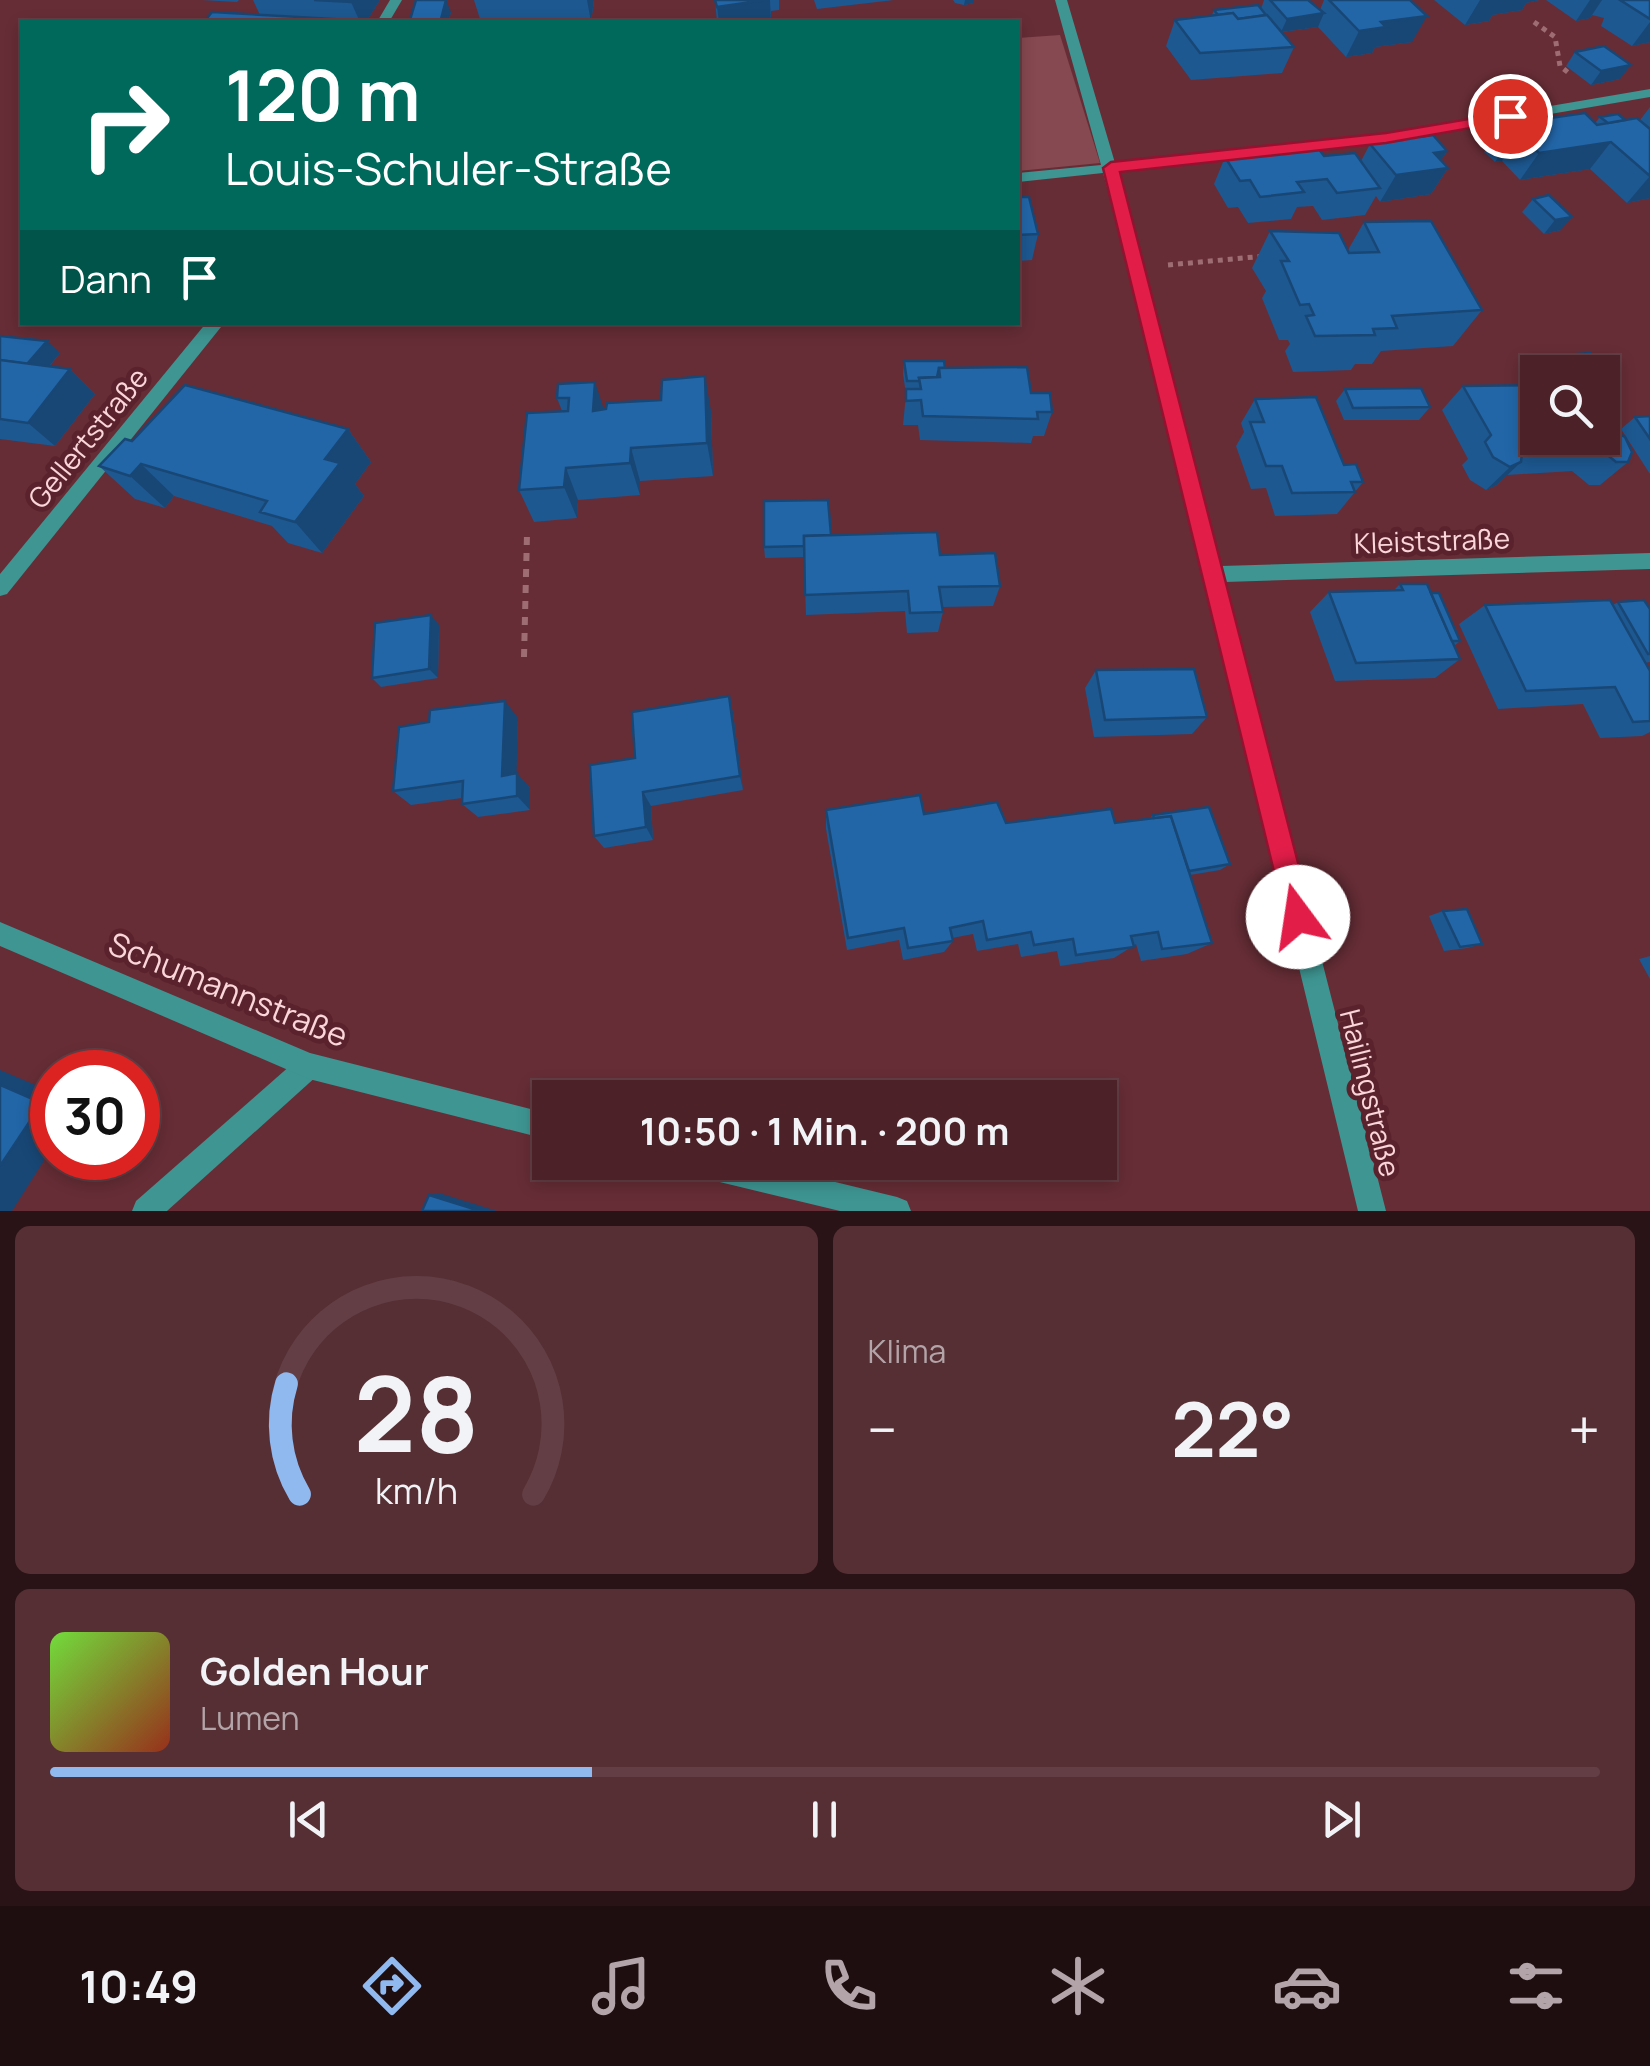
<!DOCTYPE html>
<html lang="de">
<head>
<meta charset="utf-8">
<style>
	:root { --surface:#4c2228; --page:#562f34; --text:#f1f3f6; --muted:#b2a4a8; --line:#633f45; --accent:#90b9f0 }
	body { margin:0; font-family:Manrope,sans-serif; background:var(--page); color:var(--text); height:100vh; display:flex; flex-direction:column; font-size:38px; white-space:nowrap }
	* { box-sizing:border-box; margin:0 }
	p { font-size:32px; color:var(--muted) }
	.icon { flex:none; width:55px; height:55px; fill:none; stroke:currentColor; stroke-width:2; stroke-linecap:round; stroke-linejoin:round }
	.map { position:relative; height:1211px; overflow:hidden }
	.side { display:flex; flex-direction:column; gap:15px; padding:15px; background:#2a1316; flex:1 }
	.side>* { flex:none }
	.guide { position:absolute; left:20px; top:20px; width:1000px; height:305px; border-radius:0px; box-shadow:0 5px 15px #0003,0 0 0 2px var(--line); background:#00695c; color:#fff; overflow:hidden }
	.fabs { position:absolute; left:1520px; top:355px; display:grid; gap:20px }
	.fabs a { display:grid; place-items:center; width:100px; height:100px; border-radius:0px; background:var(--surface); box-shadow:0 5px 15px #0003,0 0 0 2px var(--line); font-size:50px }
	.speed { position:absolute; left:30px; top:1050px; display:flex; gap:20px; font-size:50px; font-weight:700; text-align:center }
	.speed>* { display:grid; place-content:center; width:130px; height:130px; border-radius:50%; background:var(--surface); box-shadow:0 5px 15px #0003,0 0 0 2px var(--line); line-height:1 }
	.speed .limit { border:15px solid #d22; background:#fff; color:#111 }
	.pin { position:absolute; display:grid; place-items:center; width:85px; height:85px; color:#fff; margin:-42px; border:5px solid #fff; border-radius:50%; box-shadow:0 2px 10px #0007 }
	.me { position:absolute; width:110px; margin:-55px; rotate:346deg; stroke-linejoin:round; filter:drop-shadow(0 0 8px #0008) }
	.turn { display:flex; align-items:center; gap:35px; height:210px; padding:0 40px; font-size:45px }
	.turn .icon { width:130px; height:130px; stroke-width:2.5 }
	.turn b { display:block; font-size:70px; line-height:85px }
	.then { display:flex; align-items:center; height:95px; padding:0 40px; background:#0003; gap:20px; font-size:38px }
	.big { font-size:75px; font-weight:700; line-height:1.1 }
	.side .card { flex:1; display:flex; flex-direction:column; justify-content:center; gap:15px; min-width:0; padding:0 35px; border-radius:15px; background:var(--page) }
	.side .dial { align-items:center; gap:0 }
	.dial svg { height:260px; overflow:visible; fill:none; stroke:var(--line); stroke-width:7; stroke-linecap:round; text-anchor:middle }
	.dial text { fill:var(--text); stroke:none }
	.song { display:flex; align-items:center; gap:30px }
	.cover { width:120px; height:120px; border-radius:15px; background:linear-gradient(135deg,hsl(100 70% 55%),hsl(10 70% 35%)) }
	.played { height:10px; border-radius:5px; background:linear-gradient(90deg,var(--accent) 35%,var(--line) 35%) }
	.keys { display:flex; justify-content:space-around; direction:ltr }
	.heat { display:flex; justify-content:space-between; align-items:center; font-size:55px; direction:ltr }
	.side .tiles { flex:1; display:grid; gap:15px; grid-template-columns:1fr 1fr }
	.card:last-child { grid-column:span 2 }
	.trip { position:absolute; left:532px; top:1080px; width:585px; height:100px; border-radius:0px; background:var(--surface); box-shadow:0 5px 15px #0003,0 0 0 2px var(--line); font-weight:700; line-height:100px; text-align:center }
	.menu { display:flex; height:160px; justify-content:space-around; align-items:center; background:#1e0e10; color:var(--muted) }
	.menu .icon { width:70px; height:70px }
	.menu .current { color:var(--accent) }
	.menu b { font-size:45px; color:var(--text) }
	.map>svg:first-child { display:block }
	.green { fill:#864851 }
	.lines { fill:none; stroke-linecap:round; stroke-linejoin:round }
	.path-far1 { stroke:#9e6d74; stroke-width:5; stroke-dasharray:5 5; stroke-linecap:butt }
	.path { stroke:#9e6d74; stroke-width:6; stroke-dasharray:8 8; stroke-linecap:butt }
	.minor { fill:#3e9592; fill-rule:evenodd }
	.tertiary { fill:#3e9592; fill-rule:evenodd }
	.wall { fill:#1d5890 }
	.shaded-wall { fill:#184776 }
	.building { fill:#2266a8; stroke:#184776; stroke-width:2.5 }
	.route { fill:#e11d48; stroke:#92132f; stroke-width:2.5 }
	.labels { text-anchor:middle; stroke-width:10; stroke-linejoin:round; paint-order:stroke }
	.street-label { font-size:28px; fill:#fad5d9; stroke:#5a222c }
	.near-street-label { font-size:32px; fill:#fad5d9; stroke:#5a222c }
</style>
</head>
<body>
<div class="map">
<svg width="1650" height="1211" viewBox="0 0 1650 1211">
	<rect width="100%" height="100%" fill="#662d36"/>
	<path class="green" d="M1060 35 1100 163 1018 171V38Z"/>
	<g class="lines">
		<g class="path-far1">
			<path d="M1534 22 1555 37 1560 66 1570 74"/>
			<path d="M1168 265 1265 256"/>
		</g>
		<path class="path" d="M524 657 527 534"/>
		<g class="minor">
			<path d="M390 0H402L389 22H377Z"/>
			<path d="M1055 0H1067L1115 163 1386 134 1650 89V97L1386 142 1117 172 1221 566 1650 553V569L1225 582 1386 1211H1358L1129 267 1103 173 1018 182V173L1101 165Z"/>
			<path d="M207 322H225L7 594 0 596V574Z"/>
			<path d="M309 1053 318 1057 322 1066 318 1075 167 1211H132L136 1201 300 1057Z"/>
		</g>
		<g class="tertiary">
			<path d="M0 922 310 1053 550 1114V1140L309 1079 0 946Z"/>
			<path d="M682 1162H753L897 1197 907 1201 911 1211H840L695 1176 685 1172Z"/>
		</g>
	</g>
	<g class="wall">
		<path d="M202 0H239L237 2Z"/>
		<path d="M253 0H380L366 22H204L260 15Z"/>
		<path d="M474 0H594V1L591 22H481Z"/>
		<path d="M715 0H779V10L771 11V22H717Z"/>
		<path d="M814 0H894L817 9Z"/>
		<path d="M953 0H974V3L964 5 955 3Z"/>
		<path d="M1264 0H1308L1320 10 1324 0H1410L1412 42 1375 47 1372 53 1346 57 1318 27 1282 32 1294 47 1282 73 1191 80 1166 46 1175 20 1212 15 1214 10 1261 9Z"/>
		<path d="M1434 0H1539L1526 3 1522 10 1492 15 1489 21 1465 25Z"/>
		<path d="M1546 0H1650V42L1632 46 1601 26 1604 18 1592 15 1590 18 1576 21Z"/>
		<path d="M451 12 448 22H411L410 20Z"/>
		<path d="M1575 52 1620 79 1591 85 1566 66Z"/>
		<path d="M1650 107V198L1627 203 1590 169 1520 180 1502 161 1495 162 1484 152 1502 125 1595 123 1600 117 1625 120H1640Z"/>
		<path d="M1394 132 1420 137 1447 151 1441 160 1448 168 1431 194 1380 202 1376 196 1365 215 1322 220 1313 206 1297 207 1291 219 1248 223 1238 207 1228 208 1214 184 1225 157 1324 156 1361 161 1370 144 1388 142Z"/>
		<path d="M1549 195 1561 230 1544 234 1522 212 1533 199Z"/>
		<path d="M1018 197 1038 234 1032 260 1018 261Z"/>
		<path d="M1364 222 1482 310 1453 346 1381 351 1372 364H1355L1351 370 1293 372 1285 351 1290 344 1288 340H1279L1262 298 1266 291 1252 268 1270 231 1348 250Z"/>
		<path d="M0 336 60 353 49 367 70 369 95 394 55 446 0 439Z"/>
		<path d="M1590 353 1612 384 1602 393V372H1541L1538 368 1550 356Z"/>
		<path d="M904 361 945 368 1031 393 1052 412 1044 436H1033L1031 443 920 440 918 425H903L906 394 903 374Z"/>
		<path d="M558 384 604 410 711 411 713 476 640 481V495L578 500 577 518 534 522 519 490 562 411 557 398Z"/>
		<path d="M1463 386 1602 438 1628 462 1600 485H1589L1572 471 1507 475 1497 485 1486 490 1470 480 1462 465 1468 459 1442 410Z"/>
		<path d="M1345 389 1430 407 1419 420H1344L1336 401Z"/>
		<path d="M1255 399 1344 465 1363 482 1337 514 1275 516 1266 488 1251 489 1236 446 1244 432 1241 423Z"/>
		<path d="M1650 416V474L1621 429 1635 417Z"/>
		<path d="M348 429 371 462 355 484 364 496 322 553 288 543 272 526 174 496 165 508 135 499 99 466 132 441Z"/>
		<path d="M831 535 940 555 1000 586 993 606 942 607 943 612 938 632 907 633 905 611 806 615 804 557 765 558 764 547Z"/>
		<path d="M1400 584 1431 593 1460 641 1454 646 1460 659 1435 678 1335 681 1310 612 1329 592 1394 590Z"/>
		<path d="M1618 602 1650 609V662L1645 663 1650 671V732L1642 736 1600 738 1583 704 1498 709 1459 624 1485 605H1613Z"/>
		<path d="M439 625 438 678 381 687 372 678Z"/>
		<path d="M1096 670 1207 717 1192 734 1094 737 1085 688Z"/>
		<path d="M729 696 733 713 743 790 651 806 653 840 604 848 594 836 635 758Z"/>
		<path d="M518 718 516 773 530 788V810L478 817 462 804V798L411 805 393 791Z"/>
		<path d="M826 810 924 814 1006 823H1115L1149 819 1153 815 1230 864 1220 870 1190 875 1212 943 1187 954 1141 961 1136 944 1114 958 1060 966 1057 951 1021 957 1018 944 977 951 973 934 952 938 953 941 944 952 903 960 899 940 847 950 826 829Z"/>
		<path d="M1443 911 1482 944 1467 948 1444 951 1429 916Z"/>
		<path d="M1650 956V979L1639 959Z"/>
	</g>
	<g class="shaded-wall">
		<path d="M352 0H380L366 22H360L351 2Z"/>
		<path d="M446 0 451 12 448 22H442L441 19Z"/>
		<path d="M587 0H594L591 22Z"/>
		<path d="M765 0H770L771 22H719L717 7Z"/>
		<path d="M965 0H974V3L964 5Z"/>
		<path d="M1480 0H1539L1526 3 1522 10 1492 15 1489 21 1465 25Z"/>
		<path d="M1590 0H1602L1590 18 1576 21Z"/>
		<path d="M1324 13 1318 27 1281 32 1287 19Z"/>
		<path d="M1427 16 1412 42 1375 47 1372 53 1346 57 1359 31 1381 22Z"/>
		<path d="M1650 22V42L1632 46Z"/>
		<path d="M1631 65 1620 79 1591 85 1601 71Z"/>
		<path d="M1521 135 1502 161 1495 162 1513 136Z"/>
		<path d="M1611 142 1590 169 1520 180 1539 153Z"/>
		<path d="M1447 151 1435 170 1448 168 1431 194 1380 202 1396 175 1434 153Z"/>
		<path d="M1650 176V198L1627 203Z"/>
		<path d="M1572 217 1561 230 1544 234 1555 220Z"/>
		<path d="M47 341 60 353 33 386 19 373Z"/>
		<path d="M70 369 95 394 55 446 28 423Z"/>
		<path d="M705 376 711 411 713 476 707 443Z"/>
		<path d="M595 382 606 416 593 411Z"/>
		<path d="M348 429 371 462 355 484 364 496 322 553 295 522 325 459Z"/>
		<path d="M631 448 640 481V495L630 463Z"/>
		<path d="M1521 462 1497 485 1486 490 1510 467Z"/>
		<path d="M141 464 174 496 165 508 130 476Z"/>
		<path d="M566 468 578 500 577 518 564 487Z"/>
		<path d="M431 615 439 625 438 678 429 669Z"/>
		<path d="M729 696 733 713 743 790 740 776Z"/>
		<path d="M505 701 518 718 516 790 502 776Z"/>
		<path d="M517 773 530 788V810L517 796Z"/>
		<path d="M643 792 651 806 653 840 646 827Z"/>
		<path d="M0 1070 52 1092V1148L12 1211H0Z"/>
		<path d="M439 1193 497 1211H480L429 1195Z"/>
	</g>
	<g class="building">
		<path d="M314 0H352L351 2Z"/>
		<path d="M416 0H446L441 19 410 20Z"/>
		<path d="M715 0H765L717 7Z"/>
		<path d="M1270 0H1308L1324 13 1287 19Z"/>
		<path d="M1329 0H1410L1427 16 1381 22 1386 27 1359 31Z"/>
		<path d="M1620 0H1650V19Z"/>
		<path d="M1258 5 1266 15 1238 19 1233 13 1218 15 1214 10Z"/>
		<path d="M212 12 335 19 333 22H204Z"/>
		<path d="M1233 13 1238 19 1267 15 1294 47 1200 53 1175 20Z"/>
		<path d="M1604 46 1631 65 1601 71 1575 52Z"/>
		<path d="M1585 113 1597 125 1637 118 1650 129V176L1611 142 1539 153 1521 135 1513 136 1502 125Z"/>
		<path d="M1618 114 1625 120 1608 123 1600 117Z"/>
		<path d="M1412 129 1420 137 1433 135 1447 151 1434 153 1448 168 1396 175 1370 144 1401 140 1394 132Z"/>
		<path d="M1318 148 1324 156 1355 153 1380 188 1337 193 1327 179 1297 182 1304 192 1260 197 1250 180 1240 181 1225 157Z"/>
		<path d="M1549 195 1572 217 1555 220 1533 199Z"/>
		<path d="M1018 197H1029L1038 234 1018 235Z"/>
		<path d="M1431 221 1482 310 1392 316 1397 328 1373 329 1375 335 1315 336 1306 316 1314 315 1309 304 1300 305 1281 261H1289L1270 231 1339 233 1349 253 1379 252 1364 222Z"/>
		<path d="M0 336 47 341 27 364 0 360Z"/>
		<path d="M1590 353 1612 384 1602 385V372H1562L1550 356Z"/>
		<path d="M0 360 70 369 28 423 0 419Z"/>
		<path d="M904 361H944L945 368H939L937 377 919 378 920 381H907Z"/>
		<path d="M1027 367 1031 393H1050L1052 412H1037L1038 419 923 416 921 400 906 401V389H921L919 378 940 377 939 368Z"/>
		<path d="M705 376 707 443 631 448 630 463 566 468 564 487 519 490 527 413 568 411 569 398H557L558 384 595 382 593 411 606 409 607 403 661 400 662 380Z"/>
		<path d="M185 385 348 429 325 459 340 463 295 522 260 512 267 501 141 464 130 476 99 466 125 439 132 441Z"/>
		<path d="M1538 385V438H1602V416L1613 431 1625 437 1632 452 1628 462H1616L1599 448 1522 453 1521 462 1510 467 1493 457 1485 442 1491 435 1463 386Z"/>
		<path d="M1421 388 1430 407 1353 408 1345 389Z"/>
		<path d="M1316 397 1344 465 1356 464 1363 482H1351L1355 492 1292 493 1282 466H1266L1250 422H1264L1255 399Z"/>
		<path d="M1650 416V439L1635 417Z"/>
		<path d="M828 500 831 535 804 536V546L764 547V501Z"/>
		<path d="M937 532 940 555 995 553 1000 586 939 587 943 612 910 613 908 591 805 595 804 536Z"/>
		<path d="M1400 584H1427L1460 659 1356 663 1329 592 1403 590Z"/>
		<path d="M1431 593H1439L1460 641H1452Z"/>
		<path d="M1610 600 1650 671V721L1633 722 1615 687 1526 691 1485 605Z"/>
		<path d="M1644 600 1650 609V654H1648L1618 602Z"/>
		<path d="M431 615 429 669 372 678 375 623Z"/>
		<path d="M1194 669 1207 717 1105 720 1096 670Z"/>
		<path d="M729 696 740 776 643 792 646 827 594 836 590 765 635 758 632 712Z"/>
		<path d="M505 701 502 776 517 773V796L462 804 463 781 393 791 399 727 429 722 430 710Z"/>
		<path d="M920 795 924 814 997 802 1006 823 1111 809 1115 823 1171 816 1212 943 1162 949 1158 932 1131 936 1134 947 1076 955 1073 939 1034 945 1031 932 987 940 983 921 950 928 953 941 908 948 904 928 848 938 826 810Z"/>
		<path d="M1209 807 1230 864 1189 871 1171 816 1154 818 1153 815Z"/>
		<path d="M1467 909 1482 944 1460 947 1443 911Z"/>
		<path d="M0 1085 42 1103 0 1166Z"/>
		<path d="M429 1195 480 1211H422Z"/>
	</g>
	<path class="route" d="M1510 112 1516 113V120L1386 143 1120 172 1312 917 1308 926 1298 930 1289 926 1285 917 1103 168 1111 162 1386 133Z"/>
	<g class="labels">
		<g class="street-label">
			<text transform="translate(88 438) rotate(-51)" y="10">Gellertstraße</text>
			<text transform="translate(1432 541) rotate(-2)" y="10">Kleiststraße</text>
			<text transform="translate(1370 1093) rotate(76)" y="10">Hailingstraße</text>
		</g>
		<g class="near-street-label">
			<text transform="translate(228 990) rotate(22)" y="11">Schumannstraße</text>
		</g>
	</g>
</svg>
<div class="fabs">
<a><svg class="icon" aria-label="search" viewBox="0 0 24 24"><circle cx="10" cy="10" r="6"/><path d="M15 15l6 6"/></svg></a>
</div>
<div class="speed"><div class="limit">30</div></div>
<div class="pin" style="left:1510px;top:116px;background:#d93025"><svg class="icon" aria-label="arrive" viewBox="0 0 24 24"><path d="M6 21V4h12l-3 4 3 4H6"/></svg></div>
<svg class="me" style="left:1298px;top:917px" viewBox="-20 -20 40 40"><circle r="19" fill="#fff"/><path d="M0-13L10 11 0 6-10 11z" fill="#e11d48"/></svg>
<div class="trip">10:50 · 1 Min. · 200 m</div>
<div class="guide">
<div class="turn"><svg class="icon" aria-label="right" viewBox="0 0 24 24"><path d="M7 20v-9h11M14 6l5 5-5 5"/></svg><div><b>120 m</b>Louis-Schuler-Straße</div></div>
<div class="then">Dann<svg class="icon" aria-label="arrive" viewBox="0 0 24 24"><path d="M6 21V4h12l-3 4 3 4H6"/></svg></div>
</div>
</div>
<section class="side">
<div class="tiles">
<div class="card dial"><svg viewBox="0 0 100 80">
<path d="M14 69A42 42 0 1 1 86 69"/>
<path d="M14 69A42 42 0 0 1 10 35" stroke="#90b9f0"/>
<text x="50" y="56" font-size="32" font-weight="700">28</text>
<text x="50" y="72" font-size="11">km/h</text>
</svg></div>
<div class="card"><p>Klima</p>
<div class="heat"><a>−</a><b class="big">22°</b><a>+</a></div>
</div>
<div class="card">
<div class="song"><i class="cover"></i><div><b>Golden Hour</b><p>Lumen</p></div></div>
<div class="played"></div>
<div class="keys"><svg class="icon" aria-label="previous" viewBox="0 0 24 24"><path d="M18 5L8 12l10 7zM5 5v14"/></svg><svg class="icon" aria-label="pause" viewBox="0 0 24 24"><path d="M8 5v14M16 5v14"/></svg><svg class="icon" aria-label="next" viewBox="0 0 24 24"><path d="M6 5l10 7-10 7zM19 5v14"/></svg></div>
</div>
</div>
</section>
<nav class="menu">
<b>10:49</b>
<svg class="icon current" aria-label="directions" viewBox="0 0 24 24"><path d="M12 3l9 9-9 9-9-9zM9 14v-3h6M13 9l2 2-2 2"/></svg>
<svg class="icon" aria-label="music" viewBox="0 0 24 24"><path d="M9 18V5l10-2v13"/><circle cx="6" cy="18" r="3"/><circle cx="16" cy="16" r="3"/></svg>
<svg class="icon" aria-label="phone" viewBox="0 0 24 24"><path d="M5 4h4l2 5-3 2q2 4 5 5l2-3 5 2v4C11 20 4 13 5 4z"/></svg>
<svg class="icon" aria-label="climate" viewBox="0 0 24 24"><path d="M12 3v18M4 7l16 10M4 17L20 7"/></svg>
<svg class="icon" aria-label="car" viewBox="0 0 24 24"><path d="M5 17H2v-5l4-1 3-4h7l3 4 3 1v5h-3M9 17h6M6 11h13"/><circle cx="7" cy="17" r="2"/><circle cx="17" cy="17" r="2"/></svg>
<svg class="icon" aria-label="filters" viewBox="0 0 24 24"><path d="M4 7h16M4 17h16"/><circle cx="9" cy="7" r="2"/><circle cx="15" cy="17" r="2"/></svg>
</nav>
</body>
</html>
